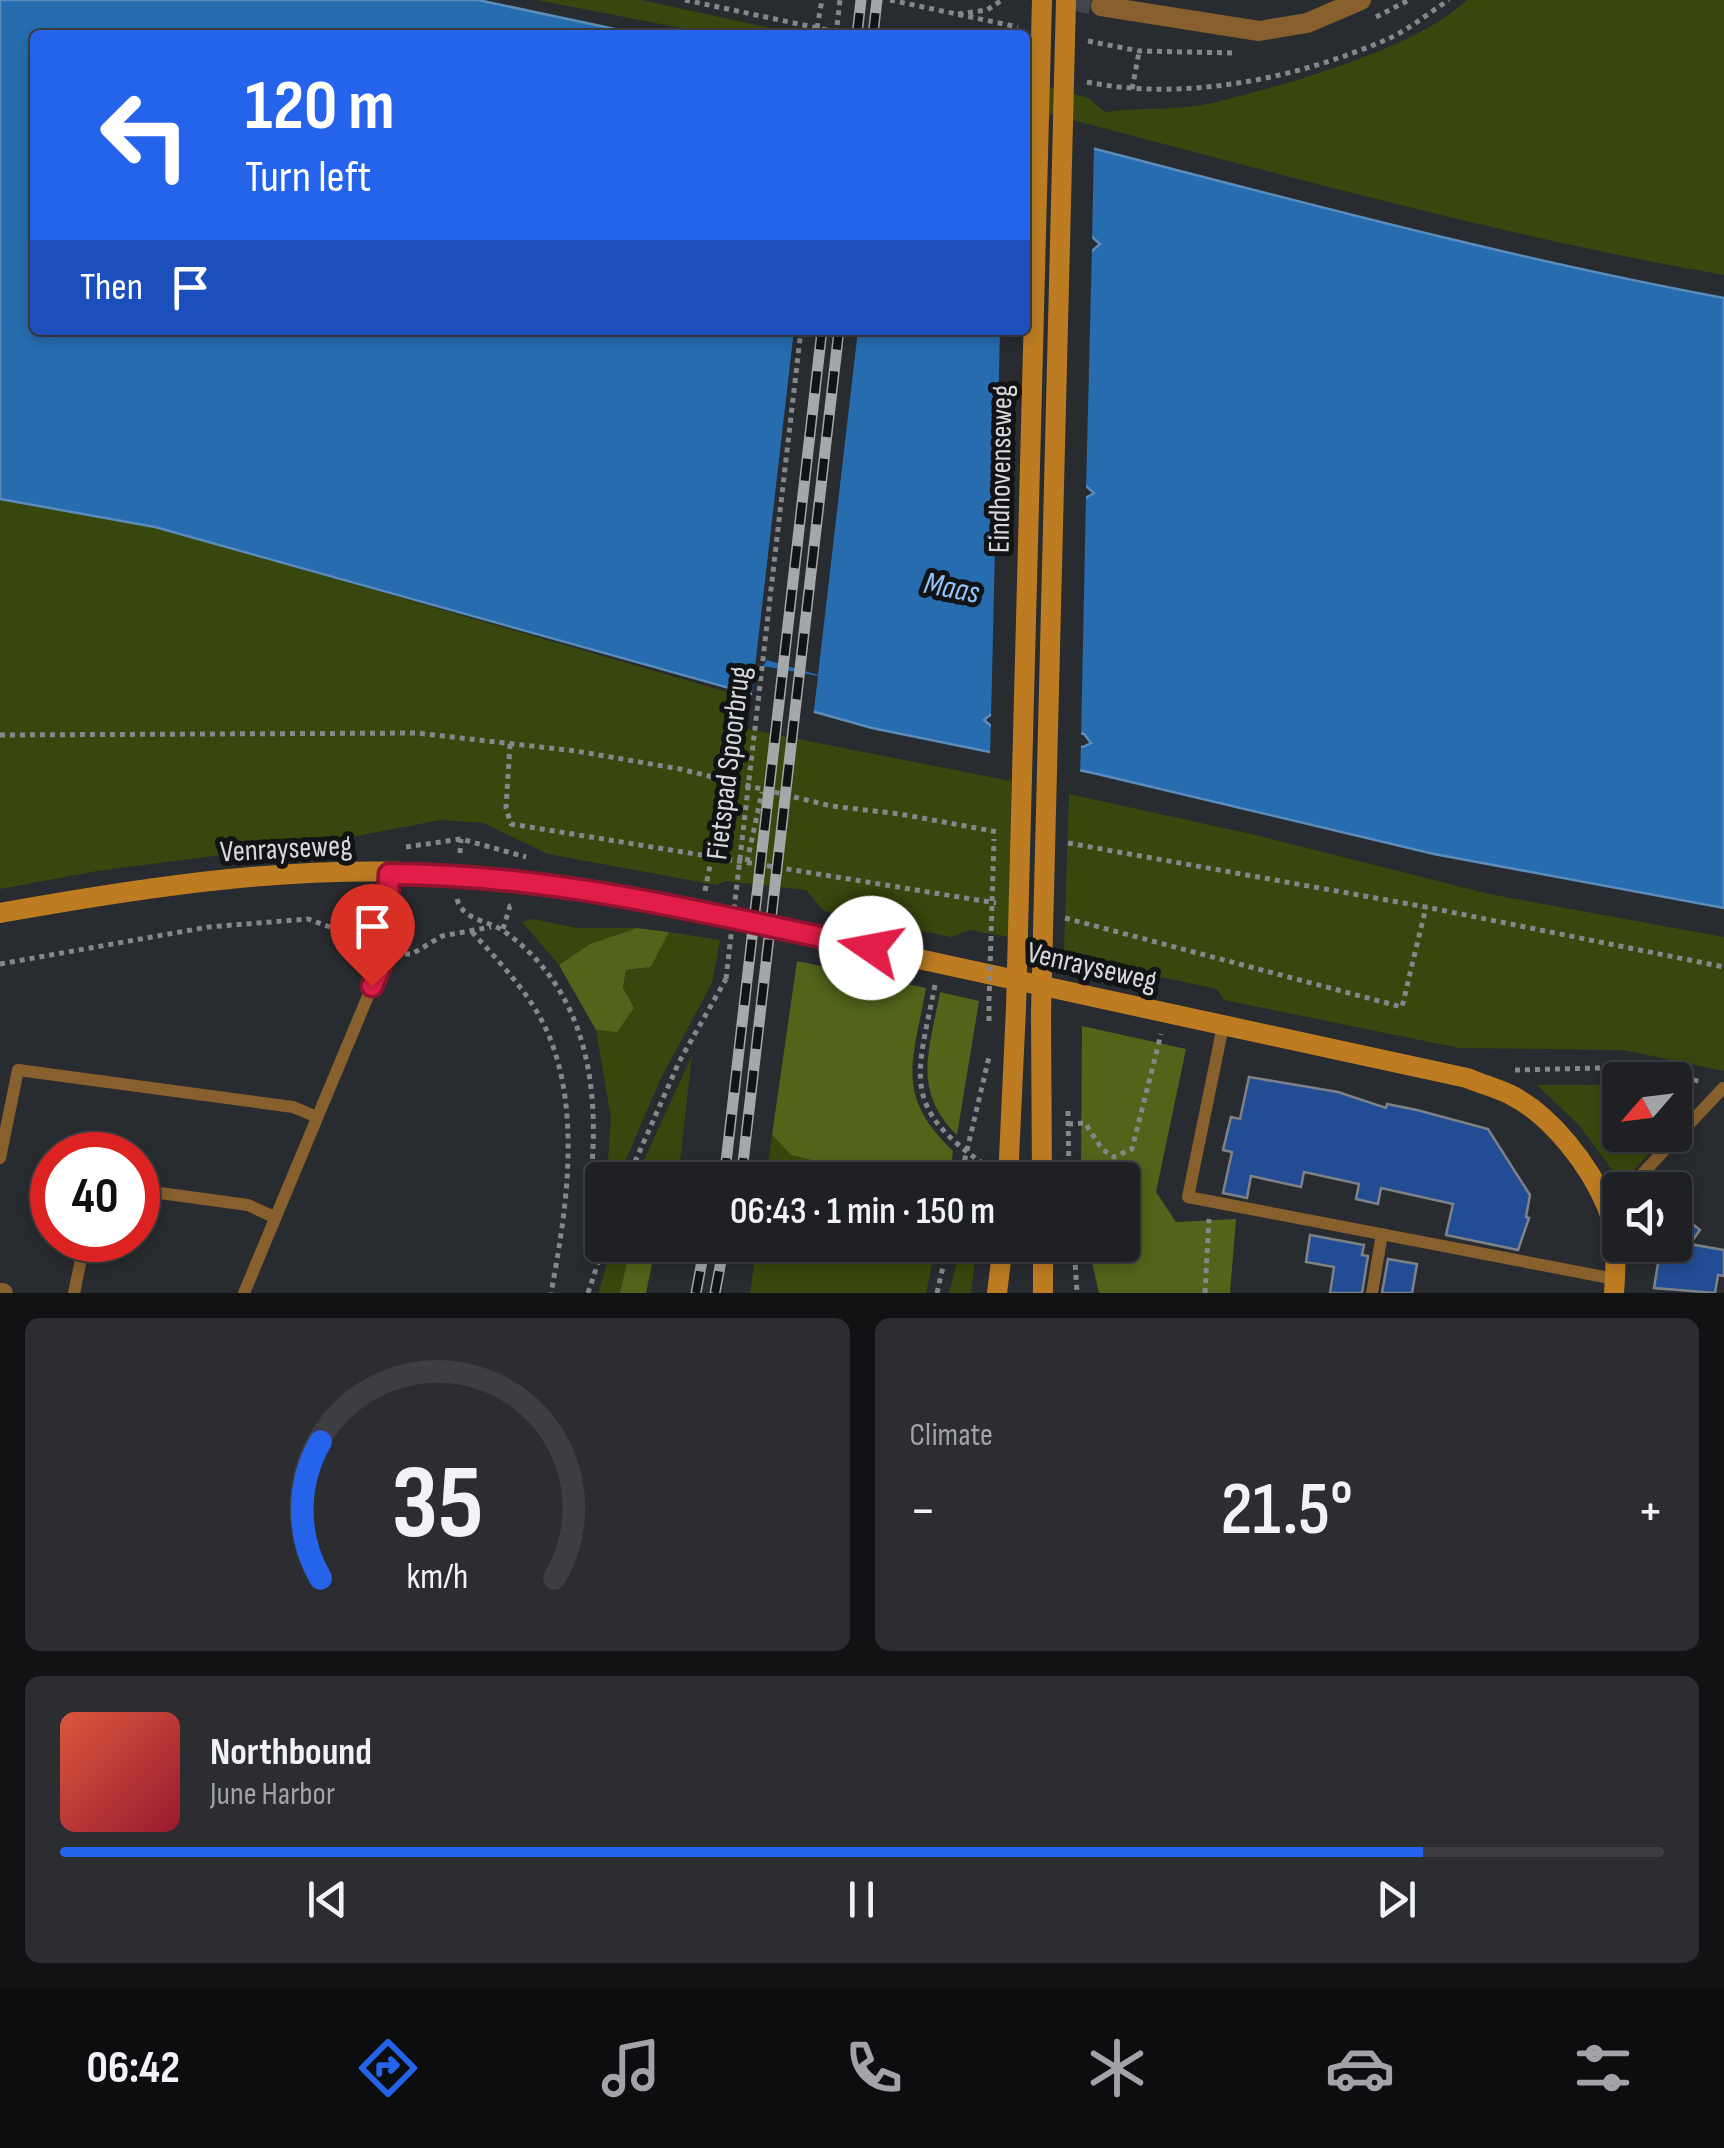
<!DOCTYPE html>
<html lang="en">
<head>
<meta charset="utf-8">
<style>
	:root { --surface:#1e2023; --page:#2b2d30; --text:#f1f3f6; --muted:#a1a3a6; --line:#3c3e41; --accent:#2563eb }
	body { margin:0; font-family:"Sofia Sans Condensed",sans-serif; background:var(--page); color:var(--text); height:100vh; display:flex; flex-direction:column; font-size:38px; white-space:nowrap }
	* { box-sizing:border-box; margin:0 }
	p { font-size:32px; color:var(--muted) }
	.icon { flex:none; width:55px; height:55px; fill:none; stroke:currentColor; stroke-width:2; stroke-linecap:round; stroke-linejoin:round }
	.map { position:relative; height:1293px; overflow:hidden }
	.drawer { display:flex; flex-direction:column; gap:25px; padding:25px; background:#101213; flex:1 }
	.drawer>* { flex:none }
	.banner { position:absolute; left:30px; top:30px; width:1000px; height:305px; border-radius:10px; box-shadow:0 5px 15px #0003,0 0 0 2px var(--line); background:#2563eb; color:#fff; overflow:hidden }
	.needle { width:65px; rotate:242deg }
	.fabs { position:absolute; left:1602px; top:1062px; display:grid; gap:20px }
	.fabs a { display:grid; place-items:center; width:90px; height:90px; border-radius:10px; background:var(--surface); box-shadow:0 5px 15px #0003,0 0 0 2px var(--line); font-size:50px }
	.speed { position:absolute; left:30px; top:1132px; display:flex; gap:20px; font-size:50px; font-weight:700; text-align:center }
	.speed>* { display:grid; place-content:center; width:130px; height:130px; border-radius:50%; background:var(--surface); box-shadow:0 5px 15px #0003,0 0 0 2px var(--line); line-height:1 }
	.speed .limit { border:15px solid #d22; background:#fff; color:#111 }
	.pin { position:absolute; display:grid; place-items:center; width:85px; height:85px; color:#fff; margin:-102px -42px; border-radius:50% 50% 50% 0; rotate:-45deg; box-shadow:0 0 10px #0007 }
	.pin .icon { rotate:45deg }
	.me { position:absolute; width:110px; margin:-55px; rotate:282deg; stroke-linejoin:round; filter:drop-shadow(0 0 8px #0008) }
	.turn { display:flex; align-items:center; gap:35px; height:210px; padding:0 50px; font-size:45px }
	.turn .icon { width:130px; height:130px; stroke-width:2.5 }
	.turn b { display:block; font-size:70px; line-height:85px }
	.then { display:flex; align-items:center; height:95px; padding:0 50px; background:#0003; gap:20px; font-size:38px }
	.big { font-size:75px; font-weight:600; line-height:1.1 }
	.drawer .widget { flex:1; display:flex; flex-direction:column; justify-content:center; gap:15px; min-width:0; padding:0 35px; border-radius:15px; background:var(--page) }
	.drawer .dial { align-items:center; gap:0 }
	.dial svg { height:260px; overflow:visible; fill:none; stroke:var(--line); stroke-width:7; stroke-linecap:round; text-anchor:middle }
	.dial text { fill:var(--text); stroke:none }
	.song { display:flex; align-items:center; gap:30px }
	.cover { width:120px; height:120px; border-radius:15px; background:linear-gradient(135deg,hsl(10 70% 55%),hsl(350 70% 35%)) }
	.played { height:10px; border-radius:5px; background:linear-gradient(90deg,var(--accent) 85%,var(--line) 85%) }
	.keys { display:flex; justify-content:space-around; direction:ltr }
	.heat { display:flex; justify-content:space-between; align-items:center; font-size:55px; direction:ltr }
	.drawer .tiles { flex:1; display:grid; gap:25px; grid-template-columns:1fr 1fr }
	.widget:last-child { grid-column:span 2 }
	.trip { position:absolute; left:585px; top:1162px; width:555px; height:100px; border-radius:10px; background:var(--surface); box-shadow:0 5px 15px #0003,0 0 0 2px var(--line); font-weight:600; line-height:100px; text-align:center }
	.menu { display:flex; height:160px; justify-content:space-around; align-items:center; background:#0c0d0e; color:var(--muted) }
	.menu .icon { width:70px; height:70px }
	.menu .selected { color:var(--accent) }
	.menu b { font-size:45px; color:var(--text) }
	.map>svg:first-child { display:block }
	.green { fill:#38470d }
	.forest { fill:#51641a }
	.water { fill:#266caf; stroke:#5b8dbc; stroke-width:2.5; fill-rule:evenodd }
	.pier { fill:#282b2f }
	.building { fill:#224d95; stroke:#7e8287; stroke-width:2.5 }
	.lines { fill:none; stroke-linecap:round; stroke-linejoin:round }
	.street-tunnel { stroke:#424549; stroke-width:20; stroke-dasharray:20 10; stroke-linecap:butt }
	.path { stroke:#85878b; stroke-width:5; stroke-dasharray:5 5; stroke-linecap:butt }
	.lane { stroke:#88602e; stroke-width:12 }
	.street { stroke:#88602e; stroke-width:20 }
	.secondary { stroke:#bd7c22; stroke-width:20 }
	.rail-casing { stroke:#a5a7aa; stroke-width:11 }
	.rail { stroke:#121315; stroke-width:8; stroke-dasharray:22; stroke-linecap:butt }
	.path-bridge { stroke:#85878b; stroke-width:5; stroke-dasharray:5 5; stroke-linecap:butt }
	.secondary-bridge { stroke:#bd7c22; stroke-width:20 }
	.route-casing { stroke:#92132f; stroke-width:25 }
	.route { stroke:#e11d48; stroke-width:18 }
	.labels { text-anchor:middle; stroke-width:10; stroke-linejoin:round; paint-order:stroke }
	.street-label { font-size:30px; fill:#d8d9dc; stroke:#121315 }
	.water-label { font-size:32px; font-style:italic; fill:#93c5fc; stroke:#121315 }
</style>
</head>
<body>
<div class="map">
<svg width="1724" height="1293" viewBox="0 0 1724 1293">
	<rect width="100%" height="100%" fill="#282b2f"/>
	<g class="green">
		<path d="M537 0H641L804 35H717Z"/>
		<path d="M1467 0H1724V275C1488 234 1257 167 1025 108V80L1088 98 1105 112C1141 107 1178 111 1212 103 1282 86 1416 49 1467 0Z"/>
		<path d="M0 499 155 527 748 698 747 729 1011 781 1009 937 970 930 951 937 824 911 806 890 726 881 716 885 548 854 484 823 441 820 325 842 97 871 0 889Z"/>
		<path d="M1069 794 1251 834 1489 894 1724 937V1071L1623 1050 1459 1048 1224 1000 1217 989 1104 965 1097 957 1064 950Z"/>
		<path d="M533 919 577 928H637L590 944 559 965 522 922Z"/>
		<path d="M669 932 720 940 712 983 660 1080 621 1171 612 1178 607 1173 611 1118 596 1030 617 1031 626 970 651 967Z"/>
		<path d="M692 1055 678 1180H635Z"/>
		<path d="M1537 1085H1620V1135H1666L1622 1183 1579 1125Z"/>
		<path d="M772 1135 791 1155 876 1163 894 1180H766Z"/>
		<path d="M613 1245H631L620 1293H598Z"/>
		<path d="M757 1245H936L926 1293H750Z"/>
		<path d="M961 1245H977L971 1293H949Z"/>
	</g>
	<g class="forest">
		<path d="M637 928 669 932 651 967 626 970 623 988 634 1008 617 1032 596 1030 559 965 590 944Z"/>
		<path d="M797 961 926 988C913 1061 894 1095 953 1151L949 1180H894L876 1163 857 1171 791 1155 772 1135Z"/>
		<path d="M940 992 979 1001 957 1135C911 1090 930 1049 940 992Z"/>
		<path d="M1082 1026 1186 1049 1156 1192 1176 1222 1236 1219 1230 1293H1099L1088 1245H1122V1180H1081Z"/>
		<path d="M631 1245H656L646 1293H620Z"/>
	</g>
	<path class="water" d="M0 0H478L643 35H35V330H1025V237L1092 251 1100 244 1092 237 1025 131C1257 190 1488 254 1724 298V908L1434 854 1093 773 872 728 155 527 0 499ZM996 467 1086 486 1094 493 1084 499 997 479 993 471ZM990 715 1084 734 1091 743 1083 747 995 729 984 720Z"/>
	<g class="pier">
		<path d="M1025 126 1094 143 1092 243 1025 228Z"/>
		<path d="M1025 232 1092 246 1086 491 998 472 1086 494 1081 739 991 720 1000 330H1025Z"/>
		<path d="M794 330H858L818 675 767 660 763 666 818 676 813 718 751 702Z"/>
		<path d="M991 722 1081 742 1080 776 990 757Z"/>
	</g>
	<g class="building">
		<path d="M1249 1077 1338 1092 1386 1108 1387 1104 1417 1110 1488 1129 1530 1195 1526 1217 1529 1218 1518 1250 1446 1235 1453 1204 1381 1188 1378 1204 1356 1199 1359 1184 1304 1172 1301 1187 1251 1176 1247 1198 1223 1193 1232 1152 1223 1150 1231 1117 1240 1119Z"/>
		<path d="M1675 1210 1700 1230 1690 1244 1724 1250V1276L1718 1275 1715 1293 1654 1288 1661 1245H1675Z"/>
		<path d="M1310 1235 1364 1245 1362 1255 1368 1256 1362 1293H1330L1334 1267 1306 1262Z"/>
		<path d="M1388 1259 1417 1264 1412 1293H1382Z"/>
	</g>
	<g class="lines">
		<path class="street-tunnel" d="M1071 0 1101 6"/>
		<g class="path">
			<path d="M685 0 851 35"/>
			<path d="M890 0 1018 27"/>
			<path d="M958 14 987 10 1002 0"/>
			<path d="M1376 17 1409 0"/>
			<path d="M817 28 822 0"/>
			<path d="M1088 41 1139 51 1236 53"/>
			<path d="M1087 82C1186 102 1299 78 1390 38 1411 28 1430 12 1449 0"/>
			<path d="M1132 89 1139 52"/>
			<path d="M0 735 417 733 576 751 680 769 831 806 900 814 998 832"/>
			<path d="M510 744 506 808 511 824 996 903"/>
			<path d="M1068 843 1426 907 1724 967"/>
			<path d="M406 847 461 839 526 857"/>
			<path d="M460 853 461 839"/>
			<path d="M747 862 762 792"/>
			<path d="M705 891 712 855"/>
			<path d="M457 899C463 921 489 920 505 932 586 990 600 1085 591 1176L602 1189"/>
			<path d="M1065 918 1402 1007 1426 907"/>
			<path d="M503 929 510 906 515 905"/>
			<path d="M472 932C493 955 515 978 532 1004 586 1085 568 1203 551 1293"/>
			<path d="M405 954H412L442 936 491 927"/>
			<path d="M0 964 208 927 308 919 341 931 369 951"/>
			<path d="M935 985C917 1077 900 1106 985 1165"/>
			<path d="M989 1021V1001"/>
			<path d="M1515 1070 1641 1067 1702 1082"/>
			<path d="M1068 1111 1069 1180"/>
			<path d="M1068 1124 1085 1123 1102 1149 1114 1157 1132 1149 1161 1034"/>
			<path d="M627 1180 679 1062 726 979"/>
			<path d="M960 1180 989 1057"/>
			<path d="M1074 1245 1077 1293"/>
			<path d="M588 1293 604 1245"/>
			<path d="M937 1293 948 1245"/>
			<path d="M1205 1293 1209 1219"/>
		</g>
		<g class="lane">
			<path d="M1223 1026 1188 1197 1615 1279"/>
			<path d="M0 1158 18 1070 293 1107 317 1117"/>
			<path d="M138 1190 248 1205 274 1217"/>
			<path d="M1627 1190 1723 1088"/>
			<path d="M74 1293 85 1240"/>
			<path d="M244 1293 386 953 389 874"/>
			<path d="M1372 1293 1382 1234"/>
		</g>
		<g class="street">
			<path d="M1101 6 1259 31 1307 23 1361 0"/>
			<path d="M0 1293H3"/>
		</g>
		<g class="secondary">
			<path d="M0 913C150 886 308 862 461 875 542 882 622 896 702 912L1467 1078C1481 1084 1497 1088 1511 1095 1552 1116 1590 1166 1607 1207 1618 1233 1616 1266 1614 1293"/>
			<path d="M1041 1013 1042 1180"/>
			<path d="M1008 1180 1016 1008"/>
			<path d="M1043 1245V1293"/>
			<path d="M997 1293 1003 1245"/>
		</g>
		<g class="rail-casing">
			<g id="rail">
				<path d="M857 35 861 0"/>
				<path d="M873 35 877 0"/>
				<path d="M724 1180 822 330"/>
				<path d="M741 1180 839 330"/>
				<path d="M696 1293 705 1245"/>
				<path d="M715 1293 724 1245"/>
			</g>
		</g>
		<use href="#rail" class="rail"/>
		<g class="path-bridge">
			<path d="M836 35 840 0"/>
			<path d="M726 979 801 330"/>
			<path d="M989 1001 994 839"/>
		</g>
		<g class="secondary-bridge">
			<path d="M1016 1008 1042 0"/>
			<path d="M1041 1013 1066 0"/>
		</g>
	</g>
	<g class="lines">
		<g class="route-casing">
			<path id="route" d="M372 986 386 953 389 874C553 874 712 914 871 948"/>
		</g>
		<use href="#route" class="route"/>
	</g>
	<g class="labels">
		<g class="street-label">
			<text transform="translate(1000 469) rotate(-89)" y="10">Eindhovenseweg</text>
			<text transform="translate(728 763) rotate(-83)" y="10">Fietspad Spoorbrug</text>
			<text transform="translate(286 848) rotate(-3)" y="10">Venrayseweg</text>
			<text transform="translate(1092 966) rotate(13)" y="10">Venrayseweg</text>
		</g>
		<g class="water-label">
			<text transform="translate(952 587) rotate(11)" y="11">Maas</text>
		</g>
	</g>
</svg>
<div class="fabs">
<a><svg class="needle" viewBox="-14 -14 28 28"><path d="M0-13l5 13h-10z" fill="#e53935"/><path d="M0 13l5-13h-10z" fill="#a1a3a6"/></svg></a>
<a><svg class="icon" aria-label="sound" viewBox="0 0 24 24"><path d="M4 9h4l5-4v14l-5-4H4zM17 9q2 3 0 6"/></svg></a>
</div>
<div class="speed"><div class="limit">40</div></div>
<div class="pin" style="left:372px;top:986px;background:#d93025"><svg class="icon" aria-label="arrive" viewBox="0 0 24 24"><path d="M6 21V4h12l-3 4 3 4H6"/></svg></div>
<svg class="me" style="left:871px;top:948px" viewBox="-20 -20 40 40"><circle r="19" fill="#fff"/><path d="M0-13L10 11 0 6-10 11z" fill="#e11d48"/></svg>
<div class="trip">06:43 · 1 min · 150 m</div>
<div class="banner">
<div class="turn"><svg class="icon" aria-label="left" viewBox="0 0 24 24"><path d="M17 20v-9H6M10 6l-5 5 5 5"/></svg><div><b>120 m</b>Turn left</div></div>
<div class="then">Then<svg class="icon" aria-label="arrive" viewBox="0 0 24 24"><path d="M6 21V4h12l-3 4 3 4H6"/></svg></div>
</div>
</div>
<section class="drawer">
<div class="tiles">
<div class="widget dial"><svg viewBox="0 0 100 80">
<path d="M14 69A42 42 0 1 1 86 69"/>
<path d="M14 69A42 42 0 0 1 14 27" stroke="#2563eb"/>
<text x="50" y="56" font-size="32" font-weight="700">35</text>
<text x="50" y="72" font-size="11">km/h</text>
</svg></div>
<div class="widget"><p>Climate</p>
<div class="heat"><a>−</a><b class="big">21.5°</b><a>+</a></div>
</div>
<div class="widget">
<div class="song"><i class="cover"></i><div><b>Northbound</b><p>June Harbor</p></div></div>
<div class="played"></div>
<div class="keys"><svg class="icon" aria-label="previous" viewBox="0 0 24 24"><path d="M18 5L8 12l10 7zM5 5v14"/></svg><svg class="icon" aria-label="pause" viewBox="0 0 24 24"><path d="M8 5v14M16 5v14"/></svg><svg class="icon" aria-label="next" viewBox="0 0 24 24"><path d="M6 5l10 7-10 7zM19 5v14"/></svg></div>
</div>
</div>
</section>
<nav class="menu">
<b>06:42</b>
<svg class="icon selected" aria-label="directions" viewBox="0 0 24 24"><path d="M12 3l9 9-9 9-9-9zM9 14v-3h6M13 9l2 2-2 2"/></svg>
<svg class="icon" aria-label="music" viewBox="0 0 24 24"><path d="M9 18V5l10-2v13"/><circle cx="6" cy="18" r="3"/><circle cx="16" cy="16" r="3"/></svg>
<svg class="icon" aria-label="phone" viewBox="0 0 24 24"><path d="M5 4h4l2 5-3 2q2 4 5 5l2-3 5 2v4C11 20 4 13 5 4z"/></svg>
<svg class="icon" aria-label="climate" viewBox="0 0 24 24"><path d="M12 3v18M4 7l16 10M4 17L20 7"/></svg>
<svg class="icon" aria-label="car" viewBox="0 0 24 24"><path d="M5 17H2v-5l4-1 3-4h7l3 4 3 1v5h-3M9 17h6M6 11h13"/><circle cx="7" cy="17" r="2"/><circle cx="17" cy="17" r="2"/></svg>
<svg class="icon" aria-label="filters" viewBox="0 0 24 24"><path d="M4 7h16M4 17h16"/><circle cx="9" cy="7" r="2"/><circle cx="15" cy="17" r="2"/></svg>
</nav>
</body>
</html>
